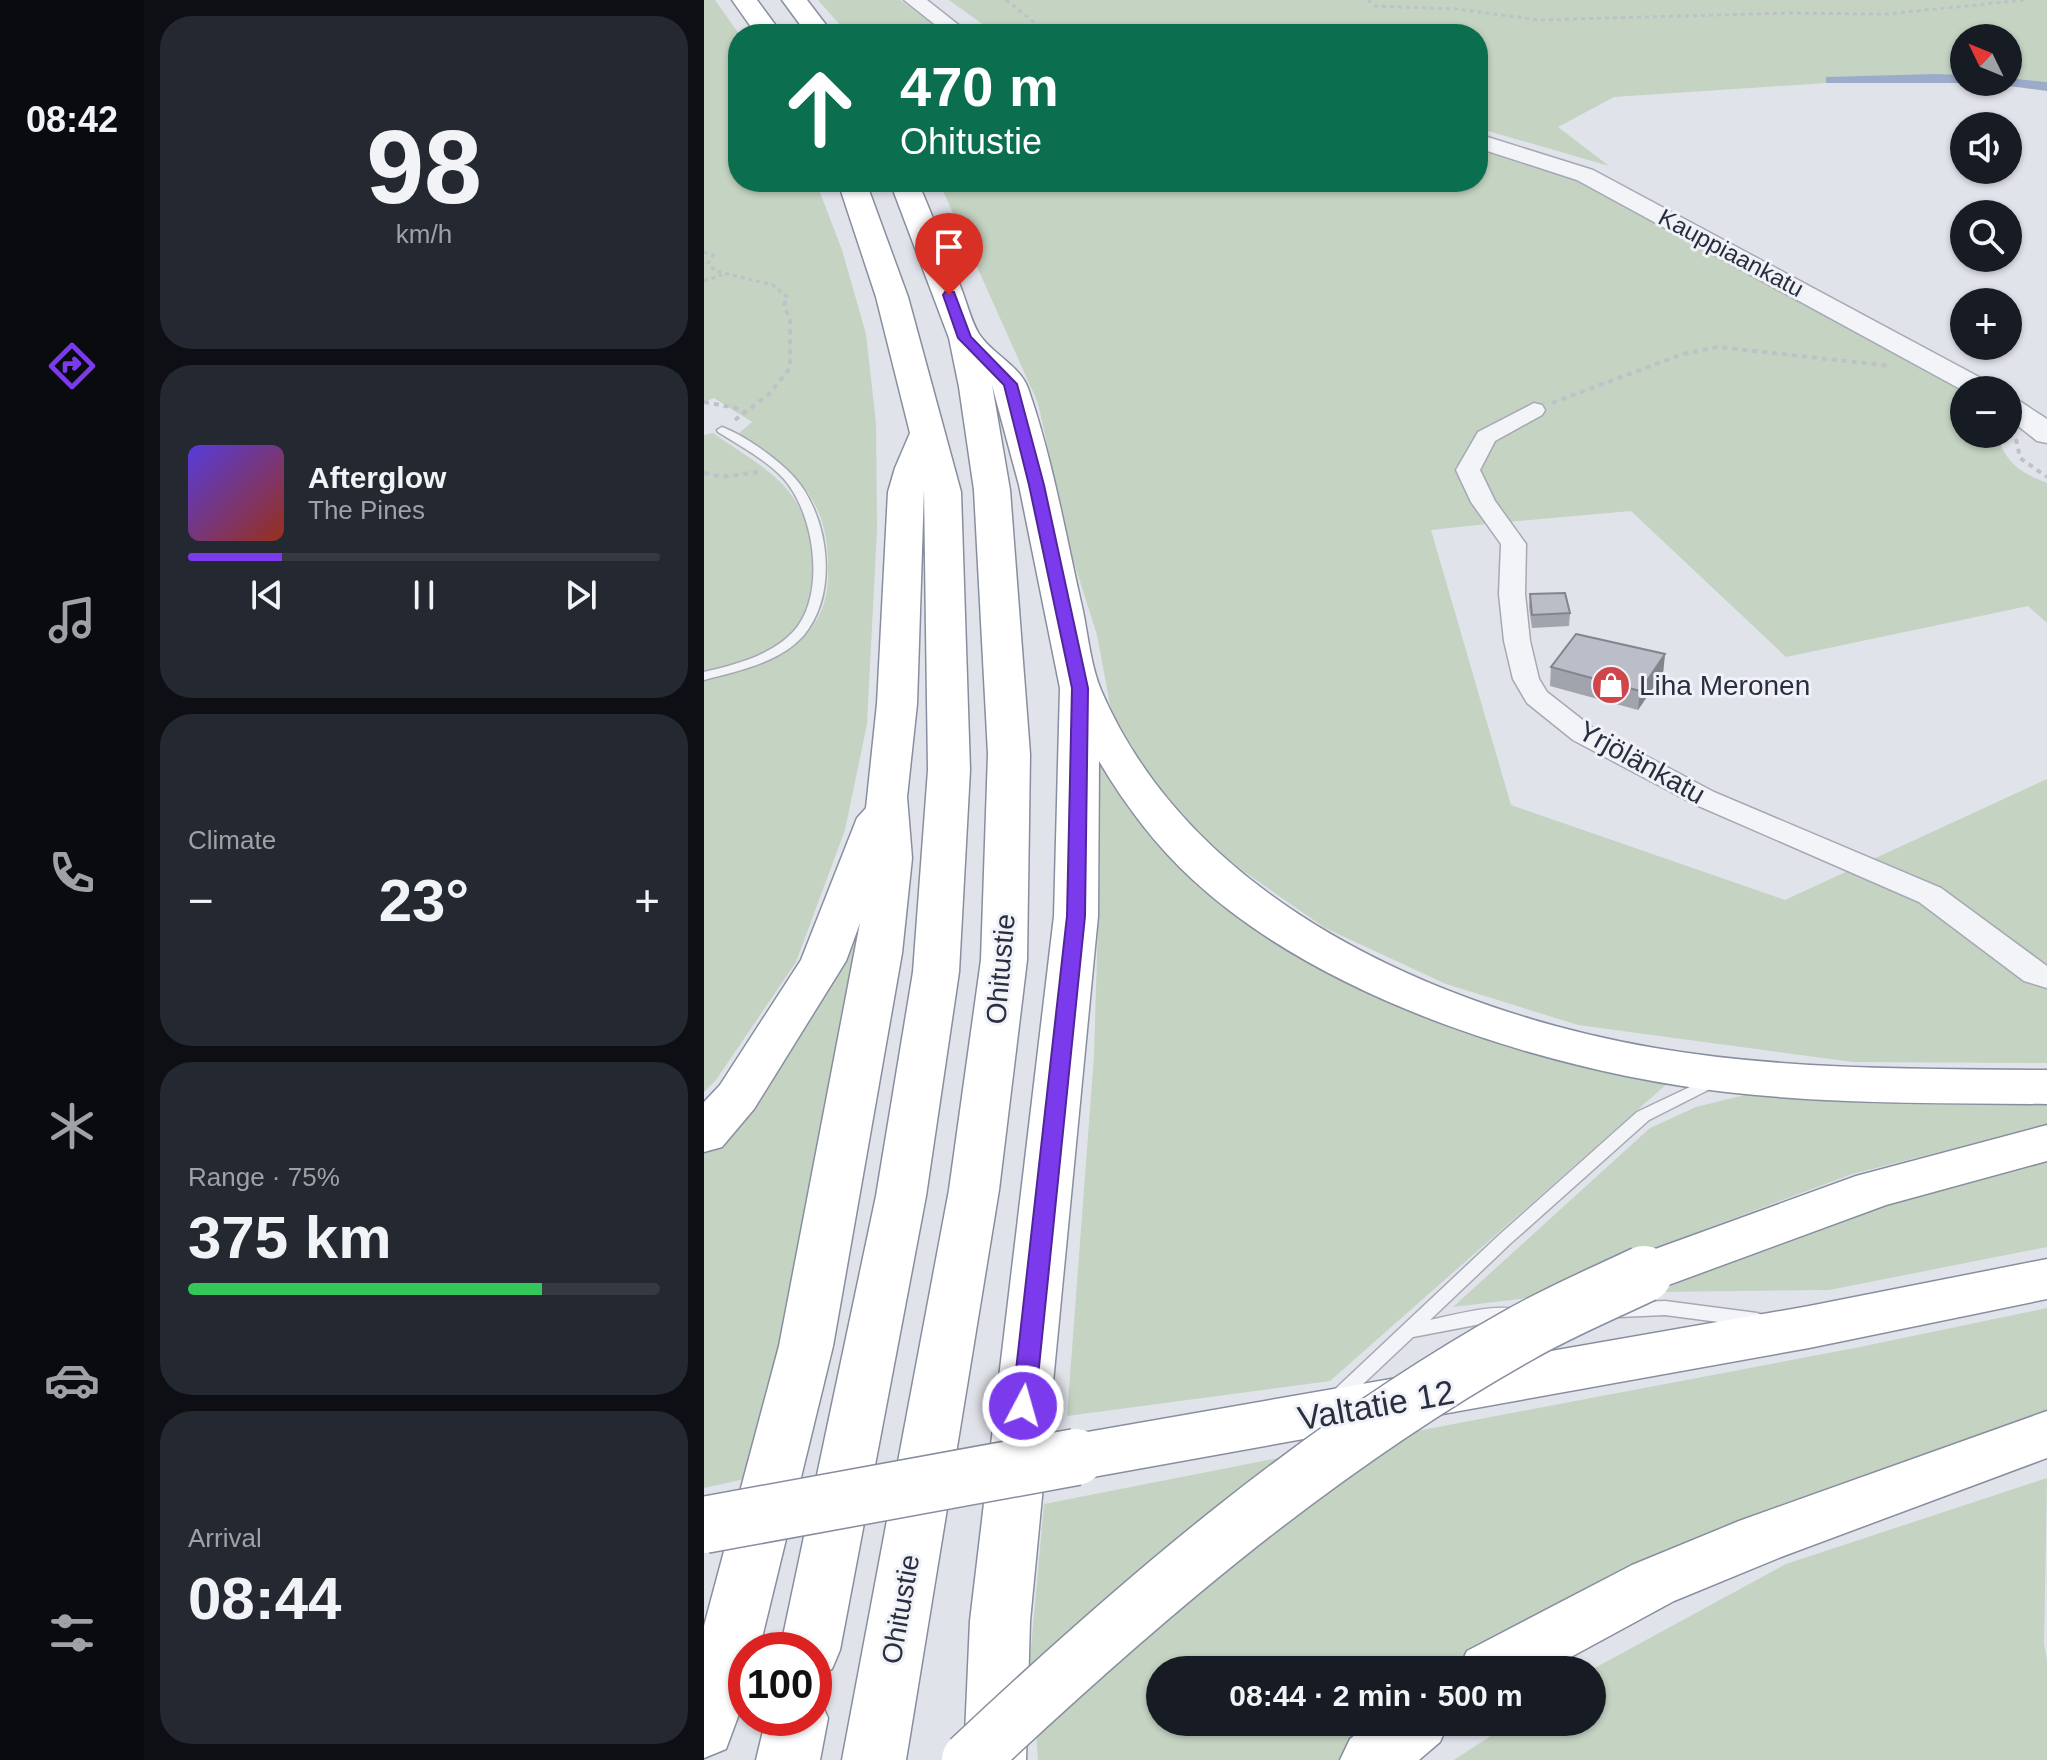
<!DOCTYPE html>
<html lang="en">
<head>
<meta charset="utf-8">
<style>
	:root { --surface:#171b24; --page:#242831; --text:#f1f3f6; --muted:#9ea1a6; --line:#363941; --accent:#7c3aed }
	body { margin:0; font-family:Helvetica,sans-serif; background:var(--page); color:var(--text); height:100vh; display:flex; flex-direction:column; font-size:30px; white-space:nowrap }
	* { box-sizing:border-box; margin:0 }
	p { font-size:26px; color:var(--muted) }
	.icon { flex:none; width:44px; height:44px; fill:none; stroke:currentColor; stroke-width:2; stroke-linecap:round; stroke-linejoin:round }
	.map { position:relative; flex:1; overflow:hidden }
	.details { display:flex; flex-direction:column; gap:16px; padding:16px; background:#0d0f14; width:560px }
	.details>* { flex:none }
	.banner { position:absolute; left:24px; top:24px; width:760px; height:168px; border-radius:32px; box-shadow:0 2px 6px #0004; background:#0b6e4f; color:#fff; overflow:hidden }
	.needle { width:52px; rotate:313deg }
	.fabs { position:absolute; left:1246px; top:24px; display:grid; gap:16px }
	.fabs a { display:grid; place-items:center; width:72px; height:72px; border-radius:50%; background:var(--surface); box-shadow:0 2px 6px #0004; font-size:40px }
	.speed { position:absolute; left:24px; top:1632px; display:flex; gap:16px; font-size:40px; font-weight:700; text-align:center }
	.speed>* { display:grid; place-content:center; width:104px; height:104px; border-radius:50%; background:var(--surface); box-shadow:0 2px 6px #0004; line-height:1 }
	.speed .limit { border:12px solid #d22; background:#fff; color:#111 }
	.pin { position:absolute; display:grid; place-items:center; width:68px; height:68px; color:#fff; margin:-82px -34px; border-radius:50% 50% 50% 0; rotate:-45deg; box-shadow:0 0 8px #0007 }
	.pin .icon { rotate:45deg }
	.me { position:absolute; width:88px; margin:-44px; rotate:6deg; stroke-linejoin:round; filter:drop-shadow(0 0 6px #0008) }
	.turn { display:flex; align-items:center; gap:28px; height:168px; padding:0 40px; font-size:36px }
	.turn .icon { width:104px; height:104px; stroke-width:2.5 }
	.turn b { display:block; font-size:56px; line-height:68px }
	.big { font-size:60px; font-weight:600; line-height:1.1 }
	.details .widget { flex:1; display:flex; flex-direction:column; justify-content:center; gap:12px; min-width:0; padding:0 28px; border-radius:32px; background:var(--page) }
	.details .dial { align-items:center; gap:0 }
	.dial b { font-size:104px; line-height:1 }
	.song { display:flex; align-items:center; gap:24px }
	.cover { width:96px; height:96px; border-radius:12px; background:linear-gradient(135deg,hsl(250 70% 55%),hsl(10 70% 35%)) }
	.played { height:8px; border-radius:4px; background:linear-gradient(90deg,var(--accent) 20%,var(--line) 20%) }
	.keys { display:flex; justify-content:space-around; direction:ltr }
	.heat { display:flex; justify-content:space-between; align-items:center; font-size:44px; direction:ltr }
	.charge { height:12px; border-radius:6px; background:linear-gradient(90deg,#34c759 75%,var(--line) 0) }
	.trip { position:absolute; left:442px; top:1656px; width:460px; height:80px; border-radius:40px; background:var(--surface); box-shadow:0 2px 6px #0004; font-weight:600; line-height:80px; text-align:center }
	main { display:flex; flex:1; min-height:0 }
	.menu { display:flex; flex-direction:column; width:144px; justify-content:space-around; align-items:center; background:#090b0e; color:var(--muted) }
	.menu .icon { width:56px; height:56px }
	.menu .active { color:var(--accent) }
	.menu b { font-size:36px; color:var(--text) }
	.map>svg:first-child { display:block }
	.green { fill:#c4d3c2 }
	.water { fill:#9bacca }
	.lines { fill:none; stroke-linecap:round; stroke-linejoin:round }
	.service-casing { stroke:#a6a9b4; stroke-width:3 }
	.minor-casing { stroke:#a6a9b4; stroke-width:3 }
	.tertiary-casing { stroke:#a6a9b4; stroke-width:3 }
	.trunk-casing { stroke:#888ea0; stroke-width:3 }
	.motorway-casing { stroke:#888ea0; stroke-width:3 }
	.path-far1 { stroke:#bec1c8; stroke-width:3; stroke-dasharray:4 4; stroke-linecap:butt }
	.path { stroke:#bec1c8; stroke-width:4; stroke-dasharray:5 5; stroke-linecap:butt }
	.service { fill:#f3f4f8; fill-rule:evenodd }
	.minor { fill:#f3f4f8; fill-rule:evenodd }
	.tertiary { fill:#f3f4f8; fill-rule:evenodd }
	.trunk { fill:#fff; fill-rule:evenodd }
	.motorway { fill:#fff; fill-rule:evenodd }
	.trunk-bridge-casing { stroke:#888ea0; stroke-width:59; stroke-linecap:butt }
	.motorway-bridge-casing { stroke:#888ea0; stroke-width:59; stroke-linecap:butt }
	.trunk-bridge { stroke:#fff; stroke-width:56 }
	.motorway-bridge { stroke:#fff; stroke-width:56 }
	.wall { fill:#a1a3ad }
	.shaded-wall { fill:#83858d }
	.building { fill:#bbbec9; stroke:#83858d; stroke-width:2 }
	.route { fill:#7c3aed; stroke:#51269a; stroke-width:2 }
	.labels { text-anchor:middle; stroke-width:6; stroke-linejoin:round; paint-order:stroke }
	.far-street-label { font-size:24px; fill:#292f41; stroke:#f0f2f7 }
	.poi-label { font-size:28px; fill:#292f41; stroke:#f0f2f7; text-anchor:start }
	.street-label { font-size:28px; fill:#292f41; stroke:#f0f2f7 }
	.near-street-label { font-size:34px; fill:#292f41; stroke:#f0f2f7 }
</style>
</head>
<body>
<main>
<nav class="menu">
<b>08:42</b>
<svg class="icon active" aria-label="directions" viewBox="0 0 24 24"><path d="M12 3l9 9-9 9-9-9zM9 14v-3h6M13 9l2 2-2 2"/></svg>
<svg class="icon" aria-label="music" viewBox="0 0 24 24"><path d="M9 18V5l10-2v13"/><circle cx="6" cy="18" r="3"/><circle cx="16" cy="16" r="3"/></svg>
<svg class="icon" aria-label="phone" viewBox="0 0 24 24"><path d="M5 4h4l2 5-3 2q2 4 5 5l2-3 5 2v4C11 20 4 13 5 4z"/></svg>
<svg class="icon" aria-label="climate" viewBox="0 0 24 24"><path d="M12 3v18M4 7l16 10M4 17L20 7"/></svg>
<svg class="icon" aria-label="car" viewBox="0 0 24 24"><path d="M5 17H2v-5l4-1 3-4h7l3 4 3 1v5h-3M9 17h6M6 11h13"/><circle cx="7" cy="17" r="2"/><circle cx="17" cy="17" r="2"/></svg>
<svg class="icon" aria-label="filters" viewBox="0 0 24 24"><path d="M4 7h16M4 17h16"/><circle cx="9" cy="7" r="2"/><circle cx="15" cy="17" r="2"/></svg>
</nav>
<section class="details">
<div class="widget dial"><b>98</b><p>km/h</p></div>
<div class="widget">
<div class="song"><i class="cover"></i><div><b>Afterglow</b><p>The Pines</p></div></div>
<div class="played"></div>
<div class="keys"><svg class="icon" aria-label="previous" viewBox="0 0 24 24"><path d="M18 5L8 12l10 7zM5 5v14"/></svg><svg class="icon" aria-label="pause" viewBox="0 0 24 24"><path d="M8 5v14M16 5v14"/></svg><svg class="icon" aria-label="next" viewBox="0 0 24 24"><path d="M6 5l10 7-10 7zM19 5v14"/></svg></div>
</div>
<div class="widget"><p>Climate</p>
<div class="heat"><a>−</a><b class="big">23°</b><a>+</a></div>
</div>
<div class="widget"><p>Range · 75%</p><b class="big">375 km</b><div class="charge"></div></div>
<div class="widget"><p>Arrival</p><b class="big">08:44</b></div>
</section>
<div class="map">
<svg width="1343" height="1760" viewBox="0 0 1343 1760">
	<rect width="100%" height="100%" fill="#e1e3ea"/>
	<g class="green">
		<path d="M0 0H11L35 34 34 182H112L138 250 162 334 172 423 173 529 163 724 141 830 92 962 12 1080 0 1092V680C33 668 75 659 101 635 118 618 124 597 124 574 126 497 93 474 35 433L48 422 10 398 0 402Z"/>
		<path d="M114 0H196L242 34H144Z"/>
		<path d="M245 0H1343V82L1304 78V38H1260V75L1123 77 1122 83 910 97 854 127 905 166 774 128V34H292Z"/>
		<path d="M774 148 832 164 884 185 1260 391V434H1303L1296 443C1305 466 1320 474 1343 483V623L1324 606 1082 657 927 511 803 522 771 471 789 439 829 405 772 434 751 470 783 524 727 530 807 805 1081 900 1148 869 1223 900 1343 985V1063L1149 1062 874 1025 742 984 621 928 512 852 458 798 407 710 393 635 366 550 334 403 235 182H774Z"/>
		<path d="M9 433C30 448 55 462 74 480 113 515 126 591 89 631 68 654 29 664 0 671V435Z"/>
		<path d="M385 739 426 812 512 895 619 965 767 1033 965 1082 626 1381 363 1416 390 1056 396 858Z"/>
		<path d="M1343 779V967L1165 861Z"/>
		<path d="M163 886 125 1126 45 1478 0 1488V1150Z"/>
		<path d="M1049 1093 1343 1098V1125L1148 1174 1009 1226 848 1295 749 1307 946 1128 992 1107Z"/>
		<path d="M1343 1159V1247L1125 1290 953 1292 1114 1226Z"/>
		<path d="M1343 1308V1411L754 1670H456V1722H687L644 1760H334L332 1731 455 1617 692 1435 1151 1348Z"/>
		<path d="M595 1454 325 1670 340 1504Z"/>
		<path d="M1343 1478 1340 1644 1343 1660V1760H750L808 1722H888L887 1670 1082 1564Z"/>
	</g>
	<path class="water" d="M1231 74 1260 75V82H1304V78L1343 82V91L1281 83H1122V77Z"/>
	<g class="lines">
		<g class="service-casing">
			<g id="service">
				<path d="M18 427C44 437 85 466 100 490 126 531 132 596 100 635 76 663 33 671 0 680V672C30 665 66 656 89 632 123 596 111 513 79 478 61 459 36 446 14 432L13 430Z"/>
				<path d="M1009 1076 1014 1077 1017 1081 1014 1085 945 1120 807 1243 726 1320C751 1315 792 1303 816 1310L819 1315 816 1320 777 1324 709 1337 639 1403 633 1405 627 1403 624 1398 627 1393 795 1235 933 1112Z"/>
				<path d="M961 1301 1053 1313 1059 1315 1062 1320 1059 1325 1053 1327 961 1315 914 1317 908 1315 906 1310 908 1305 914 1303Z"/>
			</g>
		</g>
		<g class="minor-casing">
			<path id="minor" d="M830 403 838 405 841 410 838 415 791 441 776 470 791 501 822 544 821 594 826 641 835 679 843 692 889 728 1010 792 1237 888 1343 966V988L1320 981 1215 902 990 804 869 740 823 703 809 679 800 641 795 594 797 544 767 502 752 470 774 432Z"/>
		</g>
		<g class="tertiary-casing">
			<g id="tertiary">
				<path d="M200 0H223L266 34H243Z"/>
				<path d="M774 134 889 170 1288 384 1292 390 1260 391 873 180 774 148Z"/>
				<path d="M1304 398 1314 400 1343 419V443L1333 441 1304 418Z"/>
			</g>
		</g>
		<g class="trunk-casing">
			<path id="trunk" d="M1343 1259V1299L1105 1348 372 1480 352 1474 344 1457 352 1440 372 1434 1105 1306Z"/>
		</g>
		<g class="motorway-casing">
			<g id="motorway">
				<path d="M28 0H53L78 34H52Z"/>
				<path d="M78 0H103L129 34H103Z"/>
				<path d="M134 182H162L204 297 257 492 266 770 255 972 222 1196 136 1650 128 1669 110 1676V1650H76L172 1196 209 972 224 770 220 489 213 704 203 797 208 858 198 953 129 1346 55 1650H42V1695L22 1749 0 1758V1626L75 1346 156 923 142 961 50 1109 18 1147 0 1152V1102L16 1085 97 960 153 818 162 808 173 704 184 492 191 468 206 433 172 297Z"/>
				<path d="M186 182H214C229 217 243 253 257 288 263 303 267 321 275 334 288 354 315 365 324 388 349 460 362 537 379 611 384 636 387 666 397 690 488 902 737 1011 951 1048 1080 1070 1213 1069 1343 1070V1104C1236 1103 1128 1104 1022 1092 848 1072 620 1001 489 880 451 845 421 805 395 761L394 916 326 1621 322 1760H262L260 1757 266 1621 350 916 356 688 315 485 288 385 306 490 326 754 323 960 295 1190 202 1760H138L245 1190 277 960 284 754 270 490 255 387 245 338Z"/>
				<path d="M1343 1125V1161L1182 1205 940 1294 921 1288 914 1274 921 1260 1152 1176Z"/>
				<path d="M1343 1411V1458L1077 1557 970 1601 843 1670H754L763 1651 928 1565 1035 1521Z"/>
				<path d="M110 1696 115 1698 124 1718 116 1760H52L62 1718H110Z"/>
				<path d="M667 1722H745L736 1742 715 1760H636L646 1739Z"/>
			</g>
		</g>
		<g class="path-far1">
			<path d="M302 0 345 34"/>
			<path d="M664 0 671 6 753 9 835 20 1083 13 1182 14 1321 0"/>
			<path d="M0 252 9 255 4 263 11 271 69 285 83 297 82 300"/>
			<path d="M0 281 18 275"/>
		</g>
		<g class="path">
			<path d="M0 402 32 408 40 413"/>
			<path d="M848 403 979 354 1014 347 1187 366"/>
			<path d="M31 420 65 394 86 368V320L80 305 83 298"/>
			<path d="M1312 439 1316 458 1343 477"/>
			<path d="M0 473 18 477 54 472"/>
		</g>
		<use href="#service" class="service"/>
		<use href="#minor" class="minor"/>
		<use href="#tertiary" class="tertiary"/>
		<use href="#trunk" class="trunk"/>
		<use href="#motorway" class="motorway"/>
		<g class="trunk-bridge-casing">
			<path id="trunk-bridge" d="M0 1525 372 1457"/>
		</g>
		<g class="motorway-bridge-casing">
			<path id="motorway-bridge" d="M266 1760C435 1601 612 1449 815 1335 855 1312 898 1294 940 1274"/>
		</g>
		<use href="#trunk-bridge" class="trunk-bridge"/>
		<use href="#motorway-bridge" class="motorway-bridge"/>
	</g>
	<g class="wall">
		<path d="M826 594 866 613 865 626 828 628 825 607Z"/>
		<path d="M961 654 959 673 934 710 846 686 847 667Z"/>
	</g>
	<path class="shaded-wall" d="M961 654 959 673 934 710 936 691Z"/>
	<g class="building">
		<path d="M861 593 866 613 828 615 826 594Z"/>
		<path d="M872 634 961 654 936 691 847 667Z"/>
	</g>
	<path class="route" d="M241 292H250L267 337 313 384 340 485 384 688 381 916 331 1406 327 1413 319 1416 311 1413 308 1406 363 916 368 688 325 485 300 385 254 338 239 295Z"/>
	<defs>
		<g id="shop-disc" transform="scale(2)"><circle r="9.5" fill="#cf4549" stroke="#f0f2f7"/><path d="M-5-2.5h2.3a2.7 3.5 0 0 1 5.4 0H5L5.5 6h-11ZM-1.5-2.5h3a1.5 2.3 0 0 0-3 0Z" fill="#fff"/></g>
	</defs>
	<g fill-rule="evenodd">
		<use href="#shop-disc" x="907" y="685"/>
	</g>
	<g class="labels">
		<g class="far-street-label">
			<text transform="translate(1027 253) rotate(28)" y="8">Kauppiaankatu</text>
		</g>
		<g class="poi-label">
			<text x="935" y="695">Liha Meronen</text>
		</g>
		<g class="street-label">
			<text transform="translate(938 762) rotate(29)" y="10">Yrjölänkatu</text>
			<text transform="translate(296 969) rotate(-85)" y="10">Ohitustie</text>
			<text transform="translate(196 1609) rotate(-80)" y="10">Ohitustie</text>
		</g>
		<g class="near-street-label">
			<text transform="translate(672 1405) rotate(-10)" y="12">Valtatie 12</text>
		</g>
	</g>
</svg>
<div class="fabs">
<a><svg class="needle" viewBox="-14 -14 28 28"><path d="M0-13l5 13h-10z" fill="#e53935"/><path d="M0 13l5-13h-10z" fill="#9ea1a6"/></svg></a>
<a><svg class="icon" aria-label="sound" viewBox="0 0 24 24"><path d="M4 9h4l5-4v14l-5-4H4zM17 9q2 3 0 6"/></svg></a>
<a><svg class="icon" aria-label="search" viewBox="0 0 24 24"><circle cx="10" cy="10" r="6"/><path d="M15 15l6 6"/></svg></a>
<a>+</a>
<a>−</a>
</div>
<div class="speed"><div class="limit">100</div></div>
<div class="pin" style="left:245px;top:295px;background:#d93025"><svg class="icon" aria-label="arrive" viewBox="0 0 24 24"><path d="M6 21V4h12l-3 4 3 4H6"/></svg></div>
<svg class="me" style="left:319px;top:1406px" viewBox="-20 -20 40 40"><circle r="17" fill="#7c3aed" stroke="#fff" stroke-width="3"/><path d="M0-11L8 9 0 5-8 9z" fill="#fff"/></svg>
<div class="trip">08:44 · 2 min · 500 m</div>
<div class="banner">
<div class="turn"><svg class="icon" aria-label="ahead" viewBox="0 0 24 24"><path d="M12 20V5M6 11l6-6 6 6"/></svg><div><b>470 m</b>Ohitustie</div></div>
</div>
</div>
</main>
</body>
</html>
